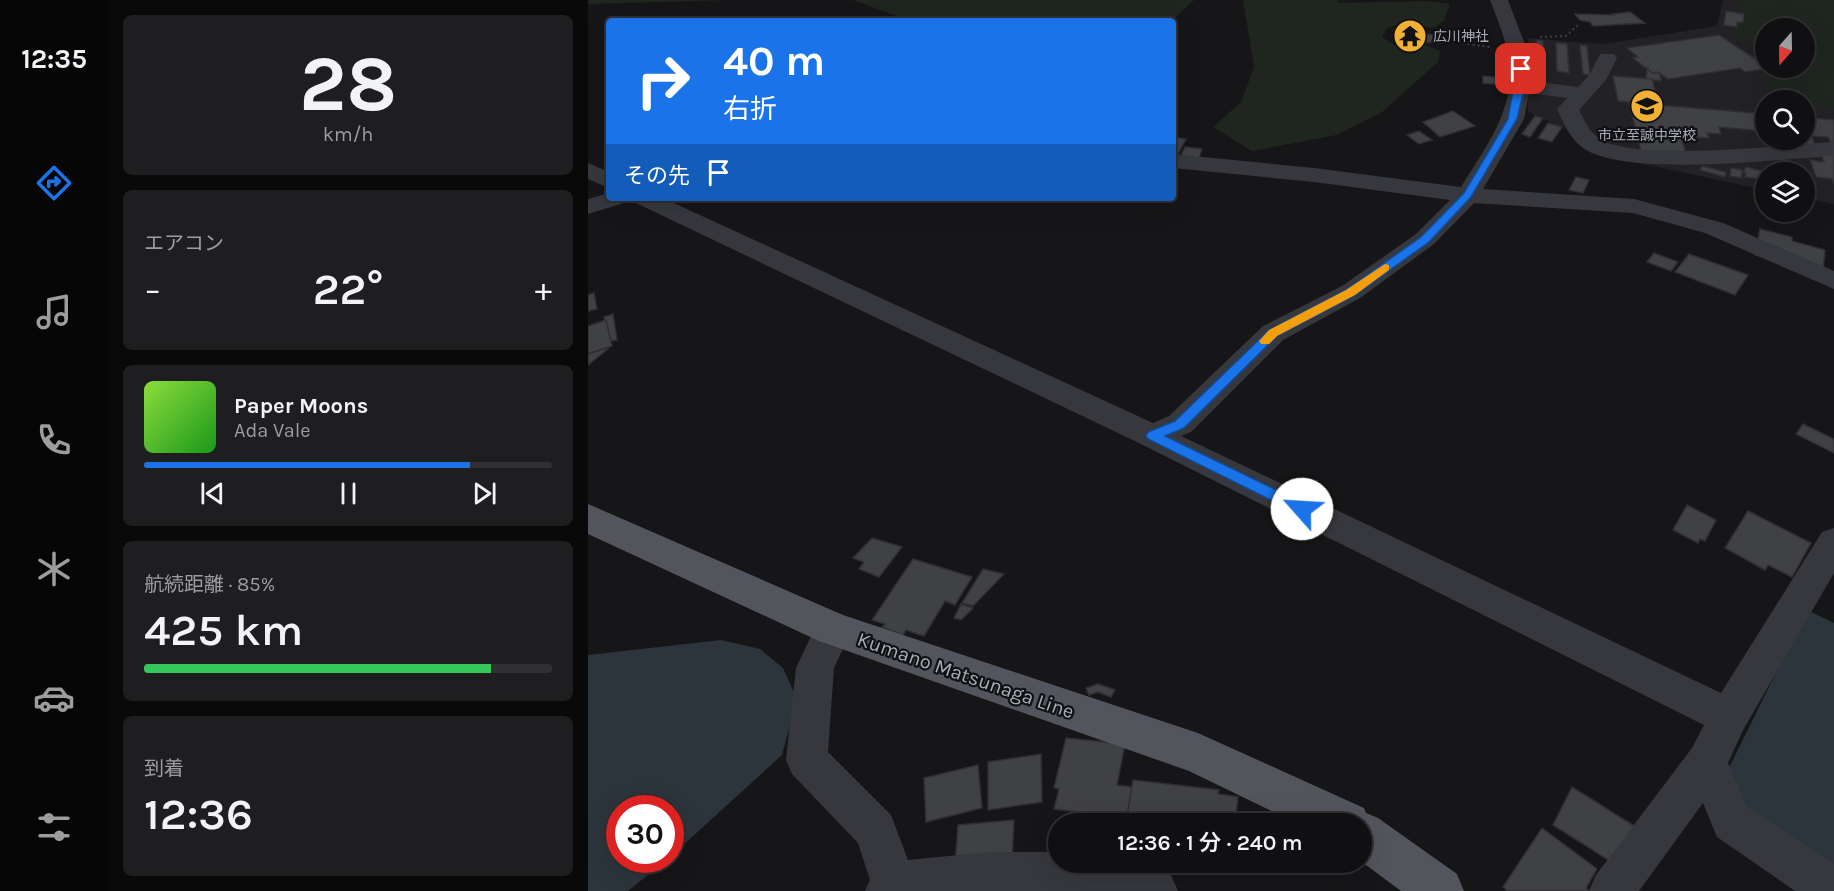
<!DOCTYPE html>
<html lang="ja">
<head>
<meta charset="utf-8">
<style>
	:root { --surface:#101012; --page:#1e1e20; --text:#f1f3f6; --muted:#9c9d9f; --line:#303032; --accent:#1a73e8 }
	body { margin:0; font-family:Karla,"Noto Sans JP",sans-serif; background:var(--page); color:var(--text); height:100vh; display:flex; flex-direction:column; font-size:22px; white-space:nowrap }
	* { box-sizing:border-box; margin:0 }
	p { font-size:20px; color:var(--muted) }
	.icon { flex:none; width:33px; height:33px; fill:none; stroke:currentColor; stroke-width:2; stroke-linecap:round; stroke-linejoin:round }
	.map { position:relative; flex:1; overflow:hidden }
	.side { display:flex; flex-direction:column; gap:15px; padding:15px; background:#09090a; width:480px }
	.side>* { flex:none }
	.banner { position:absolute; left:18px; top:18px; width:570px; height:183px; border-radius:6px; box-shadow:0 6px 24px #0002,0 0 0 2px var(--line); background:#1a73e8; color:#fff; overflow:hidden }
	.needle { width:39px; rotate:200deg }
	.fabs { position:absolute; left:1167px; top:18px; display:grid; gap:12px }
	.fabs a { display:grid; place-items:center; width:60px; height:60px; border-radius:50%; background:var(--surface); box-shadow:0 6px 24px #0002,0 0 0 2px var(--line); font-size:30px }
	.speed { position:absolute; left:18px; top:795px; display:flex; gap:12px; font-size:30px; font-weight:700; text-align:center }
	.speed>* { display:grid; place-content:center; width:78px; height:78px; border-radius:50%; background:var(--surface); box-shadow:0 6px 24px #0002,0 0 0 2px var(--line); line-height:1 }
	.speed .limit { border:9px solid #d22; background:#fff; color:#111 }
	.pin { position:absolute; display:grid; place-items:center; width:51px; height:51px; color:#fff; margin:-26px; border-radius:12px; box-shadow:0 3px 9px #0006 }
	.me { position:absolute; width:66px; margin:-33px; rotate:296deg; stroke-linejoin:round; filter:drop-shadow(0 0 4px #0008) }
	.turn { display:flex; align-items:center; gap:21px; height:126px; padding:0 18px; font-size:27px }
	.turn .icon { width:78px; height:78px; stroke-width:2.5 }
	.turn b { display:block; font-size:42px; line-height:51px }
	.then { display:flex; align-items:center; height:57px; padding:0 18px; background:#0003; gap:12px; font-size:22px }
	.big { font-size:45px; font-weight:600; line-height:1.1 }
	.side .widget { flex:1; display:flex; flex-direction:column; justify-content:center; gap:9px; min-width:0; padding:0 21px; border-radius:9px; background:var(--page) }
	.side .dial { align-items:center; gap:0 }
	.dial b { font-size:78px; line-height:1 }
	.song { display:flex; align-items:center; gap:18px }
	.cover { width:72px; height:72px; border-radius:9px; background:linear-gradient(135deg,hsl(90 70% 55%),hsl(120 70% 35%)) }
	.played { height:6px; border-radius:3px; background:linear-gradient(90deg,var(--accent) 80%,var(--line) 80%) }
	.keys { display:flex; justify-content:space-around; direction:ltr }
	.heat { display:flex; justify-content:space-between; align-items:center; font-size:33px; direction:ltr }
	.charge { height:9px; border-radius:4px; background:linear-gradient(90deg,#34c759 85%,var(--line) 0) }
	.trip { position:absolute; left:460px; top:813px; width:324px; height:60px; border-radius:30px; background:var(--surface); box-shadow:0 6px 24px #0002,0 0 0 2px var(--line); font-weight:600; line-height:60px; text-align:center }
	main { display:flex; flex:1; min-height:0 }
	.tabs { display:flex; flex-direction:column; width:108px; justify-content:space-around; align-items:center; background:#060607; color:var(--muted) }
	.tabs .icon { width:42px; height:42px }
	.tabs .active { color:var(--accent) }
	.tabs b { font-size:27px; color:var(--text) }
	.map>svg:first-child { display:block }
	.built { fill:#222225; fill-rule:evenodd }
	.green { fill:#1e261f }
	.water { fill:#2c353c }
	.building { fill:#404145; stroke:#303034; stroke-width:1.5 }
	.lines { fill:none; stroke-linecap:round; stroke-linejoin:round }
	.path { stroke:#3d3f44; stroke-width:2; stroke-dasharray:2 3; stroke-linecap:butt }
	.minor { fill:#37383d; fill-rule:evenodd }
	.major { fill:#53555c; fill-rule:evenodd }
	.route { fill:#1a73e8; stroke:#114b97; stroke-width:1.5 }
	.slow { fill:#f59e0b }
	.labels { text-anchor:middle; stroke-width:4.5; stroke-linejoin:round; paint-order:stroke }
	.far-poi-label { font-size:14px; fill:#a8adb8; stroke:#111113; text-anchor:start }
	.near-street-label { font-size:20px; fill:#a8adb8; stroke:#111113 }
</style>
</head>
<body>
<main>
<nav class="tabs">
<b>12:35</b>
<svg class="icon active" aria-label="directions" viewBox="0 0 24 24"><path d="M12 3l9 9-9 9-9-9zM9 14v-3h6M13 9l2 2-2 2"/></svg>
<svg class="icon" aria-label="music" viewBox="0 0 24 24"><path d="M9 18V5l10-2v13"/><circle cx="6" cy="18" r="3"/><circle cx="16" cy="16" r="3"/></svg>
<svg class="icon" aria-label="phone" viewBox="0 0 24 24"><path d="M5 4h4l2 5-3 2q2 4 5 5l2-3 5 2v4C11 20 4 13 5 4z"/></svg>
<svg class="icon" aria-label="climate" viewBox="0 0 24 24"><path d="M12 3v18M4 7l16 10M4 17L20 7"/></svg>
<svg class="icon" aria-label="car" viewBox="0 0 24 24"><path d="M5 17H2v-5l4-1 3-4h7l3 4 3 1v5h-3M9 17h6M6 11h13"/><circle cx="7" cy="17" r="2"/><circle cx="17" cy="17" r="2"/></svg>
<svg class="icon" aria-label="filters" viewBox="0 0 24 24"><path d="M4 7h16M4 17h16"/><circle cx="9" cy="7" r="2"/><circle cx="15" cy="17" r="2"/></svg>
</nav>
<section class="side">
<div class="widget dial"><b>28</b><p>km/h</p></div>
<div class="widget"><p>エアコン</p>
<div class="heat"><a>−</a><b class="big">22°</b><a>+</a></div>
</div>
<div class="widget">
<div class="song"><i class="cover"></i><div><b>Paper Moons</b><p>Ada Vale</p></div></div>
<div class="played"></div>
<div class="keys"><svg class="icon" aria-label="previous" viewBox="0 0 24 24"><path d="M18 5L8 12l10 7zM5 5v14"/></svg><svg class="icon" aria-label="pause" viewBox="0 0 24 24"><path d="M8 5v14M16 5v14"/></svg><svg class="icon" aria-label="next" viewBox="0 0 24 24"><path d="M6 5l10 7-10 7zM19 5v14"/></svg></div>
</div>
<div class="widget"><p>航続距離 · 85%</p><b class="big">425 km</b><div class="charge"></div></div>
<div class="widget"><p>到着</p><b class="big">12:36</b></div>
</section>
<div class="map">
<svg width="1246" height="891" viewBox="0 0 1246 891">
	<rect width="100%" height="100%" fill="#161618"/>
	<path class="built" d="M1135 0H1246V204L1217 198 1216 172H1178L1177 190 1004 153 977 128 940 112V38L1015 44 1129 26ZM1178 28H1216V68H1178ZM1178 100H1216V140H1178Z"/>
	<g class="green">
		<path d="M0 0H142L3 4 0 3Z"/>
		<path d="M265 0H606L584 21H322Z"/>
		<path d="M655 0H749L751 3 839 1 862 4 856 21 846 28 815 23 799 28 794 37 813 49 837 45 852 51 850 62 793 113 749 135 664 151 625 127 653 102 666 67Z"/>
		<path d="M1152 0H1246V108L1228 107 1182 87 1183 68H1216V28H1178L1177 51 1147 35Z"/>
	</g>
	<g class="water">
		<path d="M1219 610 1246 623V879L1165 826 1141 768Z"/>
		<path d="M133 640 172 649 195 668 209 699 194 755 83 856 82 808H32V860H78L40 891H0V655Z"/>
	</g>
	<g class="building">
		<path d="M1138 11 1156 14 1155 22H1149V27L1136 25Z"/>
		<path d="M1042 12 1057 23 1005 26 1002 22 992 20 987 14 1027 15 1025 14Z"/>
		<path d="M831 33 856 36 855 43 829 42Z"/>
		<path d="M1131 35 1181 68 1157 72 1152 68 1080 79 1070 72 1064 73 1045 58 1050 57 1039 48Z"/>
		<path d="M948 40 955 41 956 74H947Z"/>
		<path d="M968 43 979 44 981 73 969 71Z"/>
		<path d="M992 45 999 46 1002 75 995 74Z"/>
		<path d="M1059 68 1064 73H1072L1073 81 1058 79Z"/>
		<path d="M895 76 916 78V85L895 83Z"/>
		<path d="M1025 76 1064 79 1071 105 1178 114V136L1175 131 1131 127 1133 134 1119 133 1121 138 1104 137 1102 132 1091 131 1098 153 1053 151 1041 102 1030 101Z"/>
		<path d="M865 111 887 126 852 137 835 122Z"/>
		<path d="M947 116 955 118 942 137 934 134Z"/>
		<path d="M1216 117 1246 120V148L1240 137 1223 136 1228 146 1180 142 1179 140H1216Z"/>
		<path d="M960 123 974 127 964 142 950 138Z"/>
		<path d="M831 131 844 140 831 144 819 135Z"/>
		<path d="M585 137 598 139 587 159H585Z"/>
		<path d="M597 147 614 149 610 161 591 160Z"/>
		<path d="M1233 153 1246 155V184L1244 179 1228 177 1222 160 1236 162Z"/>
		<path d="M1114 166 1138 172 1137 177 1112 170Z"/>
		<path d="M1158 167 1174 171 1178 173V179L1157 177 1158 173H1155Z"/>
		<path d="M1143 168 1154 170V178L1142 176Z"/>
		<path d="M988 177 1001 180 995 193 981 190Z"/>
		<path d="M1172 229 1204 237V241L1237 250 1235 272 1167 255Z"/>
		<path d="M1066 253 1090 262 1083 271 1059 262Z"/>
		<path d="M1101 254 1160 275 1147 295 1087 272Z"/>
		<path d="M6 293 9 309 0 311V295Z"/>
		<path d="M25 314 29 340 22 341 16 317Z"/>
		<path d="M18 320 24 346 0 354V326Z"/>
		<path d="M19 348 20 349 0 365V354Z"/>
		<path d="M1215 424 1246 439V453L1208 434Z"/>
		<path d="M1099 505 1128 520 1117 541 1112 539 1110 543 1085 530Z"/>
		<path d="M1160 511 1223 543 1204 577 1180 565 1177 570 1137 548Z"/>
		<path d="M284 538 314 547 291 577 271 569 276 562 265 558Z"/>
		<path d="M325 559 384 577 367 605 357 601 336 636 318 630 315 635 294 627 297 624 284 620Z"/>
		<path d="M395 569 416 574 385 606 374 603Z"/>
		<path d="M373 604 385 608 373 620 366 618Z"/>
		<path d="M510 684 527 690 523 697 510 692 501 695 498 688Z"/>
		<path d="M478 738 537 744 529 785 544 787 538 824H497L499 813 466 809 471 789 466 788Z"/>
		<path d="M453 754 454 802 400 810V762Z"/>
		<path d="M390 765 394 808 338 822 336 778Z"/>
		<path d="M545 780 631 790 630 794 650 797 647 824H538Z"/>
		<path d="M984 787 1064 837 1047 877 965 825Z"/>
		<path d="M426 820 424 860 367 866 370 825Z"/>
		<path d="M954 828 1009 869 998 888 1002 891H919L915 887Z"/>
	</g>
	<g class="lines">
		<g class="path">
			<path d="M952 37 978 36 990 25"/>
			<path d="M835 38 902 47"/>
		</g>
		<g class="minor">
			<path d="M902 0H920L939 50 942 81 990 87 1002 74 1012 54H1026L1029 58 1018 80 991 110C997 121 1001 132 1012 139 1047 162 1199 145 1246 142V156C1189 159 1045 177 998 150 983 141 976 124 969 109L979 98 941 93 936 119 895 189 1046 199 1135 223 1246 271V289L1117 233 1045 213 886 203 846 244 772 298 695 340 603 432 593 436 1133 693 1234 532 1246 528V573L1155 730 1140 763 1159 807 1246 864V891H1207L1129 837 1115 803 1051 891H1001L1008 875 1104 748 1116 725 553 444 48 203 44 198H75L565 423 581 416 675 326 754 286 828 234 862 200 726 182 585 168V154L726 168 873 187C900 143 932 104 919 49 915 32 908 16 902 0Z"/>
			<path d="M0 163 21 172V188L0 179Z"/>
			<path d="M21 193V198H40L36 203 0 214V199Z"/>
			<path d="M245 613 258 617 264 629 246 668 240 752 303 815 320 860 401 852H471V862H577L590 891H277L282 880 270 843 204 774 198 760 208 668 232 617Z"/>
		</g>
		<path class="major" d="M0 504 255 615 610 733 776 808 778 813 790 818 869 874 876 891H813L774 862V824H710L601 771 231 641 0 534Z"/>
	</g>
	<path class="route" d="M929 67 937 69V86L929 119 883 197 841 242 767 295 689 336 596 428 577 436 719 505 721 509 719 513H709L560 439 558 436 560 432 587 421 681 330 758 290 833 237 876 193 920 119Z"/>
	<path class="slow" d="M797 264 801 265V270L767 295 689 336 681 344H673L671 341 681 330 758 290Z"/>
	<defs>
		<g id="temple-disc" transform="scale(1.725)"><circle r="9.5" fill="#f2b134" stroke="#111113"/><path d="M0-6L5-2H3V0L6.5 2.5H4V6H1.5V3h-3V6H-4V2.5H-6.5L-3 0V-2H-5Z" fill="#111"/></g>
		<g id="school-disc" transform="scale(1.725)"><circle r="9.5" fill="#f2b134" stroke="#111113"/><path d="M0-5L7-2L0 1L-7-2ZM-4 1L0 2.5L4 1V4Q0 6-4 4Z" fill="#111"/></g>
	</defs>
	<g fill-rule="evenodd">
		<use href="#temple-disc" x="822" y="36"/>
		<use href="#school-disc" x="1059" y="106"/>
	</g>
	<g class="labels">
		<g class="far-poi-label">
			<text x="845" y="41">広川神社</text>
			<text x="1059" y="140" text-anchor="middle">市立至誠中学校</text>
		</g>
		<g class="near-street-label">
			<text transform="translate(378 675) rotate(19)" y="7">Kumano Matsunaga Line</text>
		</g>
	</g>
</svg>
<div class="fabs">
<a><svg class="needle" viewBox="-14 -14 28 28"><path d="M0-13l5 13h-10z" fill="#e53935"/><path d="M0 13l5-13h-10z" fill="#9c9d9f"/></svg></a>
<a><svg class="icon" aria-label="search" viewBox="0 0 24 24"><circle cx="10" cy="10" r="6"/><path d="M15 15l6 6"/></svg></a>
<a><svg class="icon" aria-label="layers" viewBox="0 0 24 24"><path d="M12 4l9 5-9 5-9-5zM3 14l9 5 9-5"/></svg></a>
</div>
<div class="speed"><div class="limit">30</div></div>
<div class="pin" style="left:933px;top:69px;background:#d93025"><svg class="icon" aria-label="arrive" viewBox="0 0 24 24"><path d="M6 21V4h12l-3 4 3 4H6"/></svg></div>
<svg class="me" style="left:714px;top:509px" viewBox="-20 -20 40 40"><circle r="19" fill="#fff"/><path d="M0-13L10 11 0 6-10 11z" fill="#1a73e8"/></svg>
<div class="trip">12:36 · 1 分 · 240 m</div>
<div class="banner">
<div class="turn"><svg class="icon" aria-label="right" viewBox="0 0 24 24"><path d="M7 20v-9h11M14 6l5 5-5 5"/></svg><div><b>40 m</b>右折</div></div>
<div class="then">その先<svg class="icon" aria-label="arrive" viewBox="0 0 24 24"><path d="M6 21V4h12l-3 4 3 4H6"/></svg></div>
</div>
</div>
</main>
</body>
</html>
